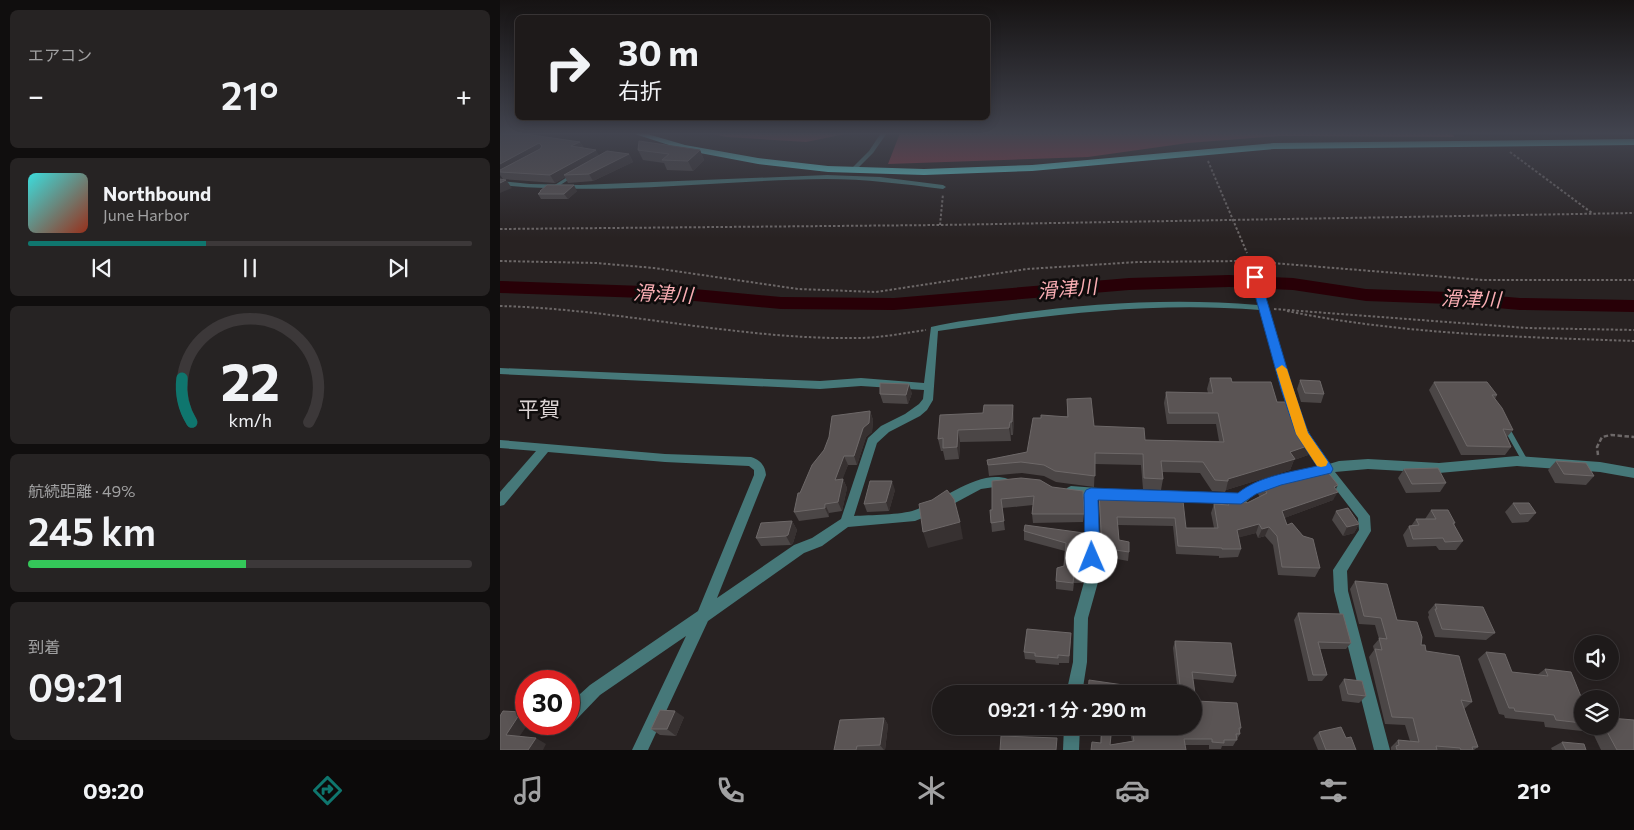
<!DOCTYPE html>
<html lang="ja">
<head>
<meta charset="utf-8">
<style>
	:root { --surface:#1e1a1a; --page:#262323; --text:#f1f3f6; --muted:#a1a1a2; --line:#3c3839; --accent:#0f766e }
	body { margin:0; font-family:Commissioner,"Noto Sans JP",sans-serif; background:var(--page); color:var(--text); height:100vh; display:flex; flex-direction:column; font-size:19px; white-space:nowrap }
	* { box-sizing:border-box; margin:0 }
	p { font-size:16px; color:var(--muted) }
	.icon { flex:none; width:28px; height:28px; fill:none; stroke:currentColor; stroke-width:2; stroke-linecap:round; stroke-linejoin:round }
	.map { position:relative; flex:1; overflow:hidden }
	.drawer { display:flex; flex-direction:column; gap:10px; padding:10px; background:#100e0e; width:500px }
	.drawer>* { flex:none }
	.guide { position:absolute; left:15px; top:15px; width:475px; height:105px; border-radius:8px; box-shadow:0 2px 12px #0003,0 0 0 1px var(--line); background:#1e1a1a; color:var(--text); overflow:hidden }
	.buttons { position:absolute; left:1074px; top:635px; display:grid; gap:10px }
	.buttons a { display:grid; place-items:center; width:45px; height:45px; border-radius:50%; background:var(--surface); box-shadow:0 2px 12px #0003,0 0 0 1px var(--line); font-size:25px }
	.speed { position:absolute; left:15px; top:670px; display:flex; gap:10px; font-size:25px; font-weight:700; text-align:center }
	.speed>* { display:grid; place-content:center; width:65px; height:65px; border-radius:50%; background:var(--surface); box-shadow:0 2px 12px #0003,0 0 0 1px var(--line); line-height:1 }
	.speed .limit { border:8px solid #d22; background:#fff; color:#111 }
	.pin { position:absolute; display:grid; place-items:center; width:42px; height:42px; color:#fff; margin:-21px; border-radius:10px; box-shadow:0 2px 8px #0006 }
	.me { position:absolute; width:55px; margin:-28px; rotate:359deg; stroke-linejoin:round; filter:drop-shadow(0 0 4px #0008) }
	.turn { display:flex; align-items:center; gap:18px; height:105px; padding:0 20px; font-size:22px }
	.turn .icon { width:65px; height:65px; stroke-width:2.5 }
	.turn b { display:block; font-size:35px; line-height:42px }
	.big { font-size:38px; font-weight:600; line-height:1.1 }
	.drawer .widget { flex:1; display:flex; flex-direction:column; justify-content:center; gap:8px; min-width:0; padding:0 18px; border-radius:8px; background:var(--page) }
	.drawer .dial { align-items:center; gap:0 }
	.dial svg { height:130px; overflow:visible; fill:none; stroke:var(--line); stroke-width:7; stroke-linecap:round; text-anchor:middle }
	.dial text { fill:var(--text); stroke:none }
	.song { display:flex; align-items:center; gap:15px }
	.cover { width:60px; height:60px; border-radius:8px; background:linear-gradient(135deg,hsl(180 70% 55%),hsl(10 70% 35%)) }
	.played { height:5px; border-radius:2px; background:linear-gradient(90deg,var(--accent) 40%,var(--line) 40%) }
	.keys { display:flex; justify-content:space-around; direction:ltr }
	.heat { display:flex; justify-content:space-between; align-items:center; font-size:28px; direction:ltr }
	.charge { height:8px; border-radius:4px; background:linear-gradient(90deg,#34c759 49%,var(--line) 0) }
	.trip { position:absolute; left:432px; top:685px; width:270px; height:50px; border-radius:25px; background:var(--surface); box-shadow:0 2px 12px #0003,0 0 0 1px var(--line); font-weight:600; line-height:50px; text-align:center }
	.dock { display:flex; height:80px; justify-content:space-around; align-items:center; background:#0c0a0a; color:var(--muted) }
	.dock .icon { width:35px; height:35px }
	.dock .active { color:var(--accent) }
	.dock b { font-size:22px; color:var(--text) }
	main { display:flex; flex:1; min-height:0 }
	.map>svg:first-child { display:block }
	.forest { fill:#8e3644 }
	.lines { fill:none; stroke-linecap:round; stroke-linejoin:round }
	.river { fill:#280007; fill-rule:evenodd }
	.path-far1 { stroke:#6d6868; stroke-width:2; stroke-dasharray:2.5 2; stroke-linecap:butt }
	.path { stroke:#6d6868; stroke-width:2.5; stroke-dasharray:4.5 2.5; stroke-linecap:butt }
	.service-far1 { stroke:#467879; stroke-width:3 }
	.service { stroke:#467879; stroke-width:5.5 }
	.minor { fill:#467879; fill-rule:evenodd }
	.tertiary { fill:#467879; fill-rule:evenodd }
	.trunk { fill:#62dfe0; fill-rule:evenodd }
	.wall { fill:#4b4646; fill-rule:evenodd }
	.shaded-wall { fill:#373131 }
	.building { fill:#5a5454; stroke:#6d6868 }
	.route { fill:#1a73e8; stroke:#114b97 }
	.slow { fill:#f59e0b }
	.labels { text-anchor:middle; stroke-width:5; stroke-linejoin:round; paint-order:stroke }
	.water-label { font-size:20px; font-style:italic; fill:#f9adb3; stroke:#0f0c0c }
	.quarter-label { font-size:21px; fill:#dcd4d4; stroke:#0f0c0c }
</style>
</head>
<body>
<main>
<section class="drawer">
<div class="widget"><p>エアコン</p>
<div class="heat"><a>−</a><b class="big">21°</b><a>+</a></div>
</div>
<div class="widget">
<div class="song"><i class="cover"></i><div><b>Northbound</b><p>June Harbor</p></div></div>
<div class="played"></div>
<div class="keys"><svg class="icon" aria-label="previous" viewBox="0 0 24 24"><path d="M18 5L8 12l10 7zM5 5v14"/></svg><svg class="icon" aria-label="pause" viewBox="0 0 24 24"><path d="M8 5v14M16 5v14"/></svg><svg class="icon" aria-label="next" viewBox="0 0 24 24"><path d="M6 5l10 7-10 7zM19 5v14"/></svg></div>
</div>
<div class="widget dial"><svg viewBox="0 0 100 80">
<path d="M14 69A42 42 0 1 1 86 69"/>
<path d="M14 69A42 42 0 0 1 8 42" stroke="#0f766e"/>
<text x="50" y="56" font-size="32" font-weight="700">22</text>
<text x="50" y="72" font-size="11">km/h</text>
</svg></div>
<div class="widget"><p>航続距離 · 49%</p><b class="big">245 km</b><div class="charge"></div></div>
<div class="widget"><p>到着</p><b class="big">09:21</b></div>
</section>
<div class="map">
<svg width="1134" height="750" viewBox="0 0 1134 750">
	<rect width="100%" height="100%" fill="#282222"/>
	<g class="forest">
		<path d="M207 133H350L306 142 227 137Z"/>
		<path d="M400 133 514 134 518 133H953L954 137 780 136 688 143 588 157 388 164Z"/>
	</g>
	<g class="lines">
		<path class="river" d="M729 275 793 278 866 289 950 292 1020 298 1134 300V312L1020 310 950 304 866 301 793 290 729 287 629 290 394 310 281 309 173 299 0 293V281L173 287 281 297 394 298 629 278Z"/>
		<g class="path-far1">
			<path d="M1010 152 1092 213"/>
			<path d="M708 161 747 253"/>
			<path d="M440 225 443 194"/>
			<path d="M0 229 440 225 1134 213"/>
			<path d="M0 261 96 263 154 268 298 289 376 292 527 269 638 262 742 261"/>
			<path d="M760 262 983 280H1134"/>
			<path d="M0 306C120 309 238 340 358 338 381 338 404 333 426 330"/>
			<path d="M774 309 1027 328 1134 330"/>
			<path d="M787 311C899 334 1019 337 1134 341"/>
		</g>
		<path class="path" d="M1098 455 1097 447 1102 437 1111 435 1134 437"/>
		<path class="service-far1" d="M56 186 70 177"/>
		<path class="service" d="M1007 429 1025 461"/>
		<g class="minor">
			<path d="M327 175 380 177 443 185 446 187 443 189C404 184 365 179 326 179 218 180 108 196 0 185V181L30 184 80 185Z"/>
			<path d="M747 259H750L754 261 767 306 769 308 768 309C784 360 795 422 829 464L839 461 868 459 939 463 1017 456 1100 462 1134 468V478L1100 472 1017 466 939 473 868 469 835 472 870 516 871 531 847 571 848 591 890 750H874L834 591 833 570 859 530 858 518 824 474 790 483 786 481 784 478 786 475 818 467C786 426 774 360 760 310 651 301 546 315 438 331L433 400 427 410 420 416 389 432 377 443 354 516C370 515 401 515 415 510 443 501 479 469 508 479L510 482 508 485 481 489 442 510 415 521 348 527 322 546 304 553 208 621 148 750H132L186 636 100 695 75 721 69 723V704L90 685 198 611 254 475V470L249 466 165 462 48 452 4 505 0 506V492L36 451 0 448V440L165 454 251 457C260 460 265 465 266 475L217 598 294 545 312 538 341 519 368 438 381 426 405 414 419 404 423 399 424 390 361 386 320 389 0 374V368L320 381 361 378 424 383 431 327C455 321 481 319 506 315 590 303 674 298 758 305L746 261Z"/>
			<path d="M774 477 778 479 780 482 778 485 755 493 745 503 741 504 651 500 647 499 645 495 647 491 651 490 739 494 747 487Z"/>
			<path d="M571 486 611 489 615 490 617 494 615 498 611 499 597 498 600 575 588 618 587 662 582 694H566L573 662 574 618 586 575 585 497 567 494 565 491 567 488Z"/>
			<path d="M564 726H580L579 750H563Z"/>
		</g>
		<path class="tertiary" d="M381 133H387L373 153 355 171H351V169L369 151Z"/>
		<path class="trunk" d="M132 133H144L185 145 258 158 328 166 424 169 532 165 774 143 1134 139V145L774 149 532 171 424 175 328 172 258 164 184 150Z"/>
	</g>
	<g class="wall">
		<path d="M0 133H37L32 135 80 142 84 148 99 155 129 154 133 162 93 181 68 183 65 177 55 183 3 179 0 175Z"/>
		<path d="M138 150H200L204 160 193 171 167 170 164 163 143 160Z"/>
		<path d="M40 191H77L68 199H41L38 194Z"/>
		<path d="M710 378 732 382 777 402 792 418 799 430 813 444 808 455 794 460 790 470 726 490 725 492 712 491 700 473 662 472 663 479 661 490 643 489 641 465 595 464 594 487 556 482 544 476 522 473 489 476 487 460 527 452 541 418 567 416V399L594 426 645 440 719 441 716 424H667L664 403 666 392 708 393 707 389Z"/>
		<path d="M800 380 824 394 821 403 801 402 797 389Z"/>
		<path d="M934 382 997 395 995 399 1013 430 1007 437 1011 447 1005 455H961L929 390Z"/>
		<path d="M412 393 408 404 383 403 380 394Z"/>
		<path d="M370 411 373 420 372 432 366 437 357 465H348L342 479H343L347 488 342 511 329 513V517L299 521 294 512 300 493 324 450Z"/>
		<path d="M440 415 514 417 513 435H511V441L460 442 459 459 445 460 443 451H441L438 439Z"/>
		<path d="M1056 461 1094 476 1086 485 1055 483 1048 470Z"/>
		<path d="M904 469 946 483 940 492 906 493 898 478Z"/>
		<path d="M806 478 836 490 833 500 784 518 787 525 820 568 815 577 778 575 773 545 765 536 758 538 756 533 739 537 741 549 738 557 719 558V556L676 554 673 526 618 525 619 540 629 552 628 561 601 556 599 501V492L666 501 686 528H714L711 513 714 504H721L723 496 739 503H747L760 497 758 494 762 486Z"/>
		<path d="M492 481 584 514 583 522 533 523 532 514 533 505 502 508 505 530 492 532 490 510H492Z"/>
		<path d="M395 490 389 511 367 512 364 504Z"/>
		<path d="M1013 503 1036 513 1028 522 1012 523 1005 512Z"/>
		<path d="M931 510 955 523 954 525 963 541 956 550H939L936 546 907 547 903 535 909 526H911L916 519H925Z"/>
		<path d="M836 511 859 524 854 533 843 536 832 520Z"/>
		<path d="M292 521 297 530 293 543 291 545 261 546 256 538Z"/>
		<path d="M524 531 584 533V575L582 583H574L573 591 556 589V581L564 566 565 551 524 540Z"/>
		<path d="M855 581 897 620 921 645 972 702 964 709 978 747 974 750H891V747L898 740 910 741 905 725 885 724 869 657 874 650 873 646 879 639 875 625 859 624 850 589Z"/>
		<path d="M935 604 995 633 986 640 935 637 928 617 929 615 928 612Z"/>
		<path d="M798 613 851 643 846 649H820L827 675 822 681H808L794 620Z"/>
		<path d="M571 641 569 663H559V665L536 663 535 660 525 659 524 652Z"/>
		<path d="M675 641 736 676 733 683 693 679 696 701 741 728 740 731V734L733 746H722L721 749H709V745H685L591 750 600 743 601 726H694V694H678L673 648ZM612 727 629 729 632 741 610 745Z"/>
		<path d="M986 652 1012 672 1037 675 1045 669 1082 699V726H1110L1134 750H1101L1090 727 1082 731 1045 727 1044 722 1005 718 1004 715 999 714 978 659Z"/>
		<path d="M844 679 866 696 859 703 842 701 839 686Z"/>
		<path d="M184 717 176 736 160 735 151 729Z"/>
		<path d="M384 718 388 725 385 750H334Z"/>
		<path d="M454 726H482V729L455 728Z"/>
		<path d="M819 732 846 738 856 750H818L813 738Z"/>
		<path d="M1062 742 1086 750H1052L1051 748Z"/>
	</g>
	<g class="shaded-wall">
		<path d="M18 133H37L22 140Z"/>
		<path d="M80 142 84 149 71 146Z"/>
		<path d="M39 143 44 151 0 172V164Z"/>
		<path d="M96 150 100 157 64 175 65 177 55 183 50 175Z"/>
		<path d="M200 150 204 160 193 171 188 161Z"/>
		<path d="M129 154 133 162 93 181 89 174Z"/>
		<path d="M6 180 12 188 0 193V183Z"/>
		<path d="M74 185 77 191 68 199 64 194Z"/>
		<path d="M409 384 412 393 408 404 406 395Z"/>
		<path d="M513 405 514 417 513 435 512 422Z"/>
		<path d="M370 411 373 420 372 432 366 437 357 465 354 456Z"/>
		<path d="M510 422 511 435V441L509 428Z"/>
		<path d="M458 430 460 442 459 459 457 447Z"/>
		<path d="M813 444 808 455 794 460 790 470 726 490 728 481V479L790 452Z"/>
		<path d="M344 456 348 465 339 489 335 480Z"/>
		<path d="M343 479 347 488 342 511 338 502Z"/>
		<path d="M392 481 395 490 389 511 386 502Z"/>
		<path d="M838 485 834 493 838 492 833 500 779 520 782 511Z"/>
		<path d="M325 504 329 513V517L325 508Z"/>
		<path d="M292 521 297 530 293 543 291 545 286 536Z"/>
		<path d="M460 522 463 539 428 548 423 532Z"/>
		<path d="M759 524 756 533 734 539 737 530Z"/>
		<path d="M859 524 854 533 843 536 847 527Z"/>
		<path d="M769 527 765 536 758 538 762 529Z"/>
		<path d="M584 567V575L582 583V575Z"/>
		<path d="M175 711 184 717 176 736 167 729Z"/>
		<path d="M21 712 26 715V724H28L17 740 6 735Z"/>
		<path d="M384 718 388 725 385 750H384L380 745Z"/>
		<path d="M36 738 46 744 43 750H28Z"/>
	</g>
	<g class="building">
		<path d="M0 133H18L80 142 71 146 96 150 50 175 0 172V170L40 149 42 146 39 143 0 164Z"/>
		<path d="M139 141 200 150 188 161 162 160 169 154 138 150Z"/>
		<path d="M107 151 129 154 89 174 64 175Z"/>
		<path d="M0 179 6 180 0 183Z"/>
		<path d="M47 185H74L64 194H38L41 191H40Z"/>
		<path d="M710 378H731L732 382H771L777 402H786L792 418 799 430 802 429 813 444 790 452 795 459 728 479V481L715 480 703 462 661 461 663 479 644 478 643 454 595 453V476L555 471 544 465 521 462 488 465 487 460 527 452 533 418H541V415L568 417 567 399 591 398 594 426 644 428 645 440 724 442 718 413H669L666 392 713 393Z"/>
		<path d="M800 380 820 381 824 394 805 393Z"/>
		<path d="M934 382H987L997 395H992L1002 408 1013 430 1003 429 1011 447 967 446Z"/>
		<path d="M380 383 409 384 406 395 380 394Z"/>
		<path d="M484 405H513L512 422H510L509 428 458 430 457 447 443 448V438L438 439 440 415 483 413Z"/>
		<path d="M370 411 369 423 363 428 354 456H344L335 480 343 479 338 502 325 504V508L294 512 298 493H300L312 465 324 450 329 437 332 416Z"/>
		<path d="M1056 461 1086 463 1094 476 1064 474Z"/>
		<path d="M938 468 946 483 912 484 904 469Z"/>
		<path d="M827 471 838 485 834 487 838 492 782 511 787 525 792 523 803 536 813 539 820 568 782 567 777 536 769 527 762 529 759 524 737 530 741 549H722V548L678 546 675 518 617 517 619 540 629 542V552L602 548 599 492 664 494 666 501H683L686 528H718L714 504 729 505 723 496 736 497 739 503 746 502 747 503 767 493 762 486 802 473 806 478Z"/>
		<path d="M521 478 540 480 552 487 583 491 584 514H532L534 496 501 499 504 521 491 523 490 510H492V481Z"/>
		<path d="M370 481H392L386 502 364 504Z"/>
		<path d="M447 490 454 499 460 522 423 532 419 504 432 500Z"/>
		<path d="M1013 503H1029L1036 513 1020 514Z"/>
		<path d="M848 508 859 524 847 527 836 511Z"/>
		<path d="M931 510H948L955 523H953L963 541 945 542 943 538 913 539 909 526 919 525 916 519H936Z"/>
		<path d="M292 521 288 535 286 536 256 538 261 523Z"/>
		<path d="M525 525 584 533V567L582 575H574L573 583 556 581 557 568 564 566 566 543 524 531Z"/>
		<path d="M855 581 887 584 897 620 917 622 922 637 921 645H925L926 651 959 656 972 702 961 700 978 747H972L973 750H961L960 748 936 746 937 750H897L896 746 899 745 898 740 919 742 913 718 892 717 875 649 882 650 879 638 887 639 881 618 864 616Z"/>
		<path d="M935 604 983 607 995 633 942 629 935 609H937Z"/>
		<path d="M798 613 843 614 851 643 818 642 827 675H813Z"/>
		<path d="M527 629 571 633 569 656 558 655V658L535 656V653L524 652Z"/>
		<path d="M675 641 731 643 736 676 692 672 696 701 737 703 741 728H739L740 734H736L737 740H724V743L712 742V739H684L686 750H591L592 742 601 743 602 726H612L610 745 634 741 631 726H694V694H681Z"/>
		<path d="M986 652 1005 654 1012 672 1048 676 1045 669 1071 672 1082 699V723L1056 720 1054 715 1015 711 1014 708H1009Z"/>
		<path d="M844 679 862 681 866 696 848 694Z"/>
		<path d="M589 680 644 688V694H588Z"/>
		<rect x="461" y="692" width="11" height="2"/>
		<path d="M160 710 175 711 167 729H151Z"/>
		<path d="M3 711 21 712 6 735 36 738 28 750H0V716Z"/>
		<path d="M384 718 380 745 357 746 356 750H334L340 720Z"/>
		<path d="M1110 718 1134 720V750H1117L1104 726H1110Z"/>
		<path d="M841 727 846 738 851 737 856 750H826L819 732Z"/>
		<path d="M501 736 557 738 556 750H500Z"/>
		<path d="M1062 742 1084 744 1086 750H1066Z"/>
	</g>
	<linearGradient id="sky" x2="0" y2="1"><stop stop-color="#161313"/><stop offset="0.56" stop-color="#42444f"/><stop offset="1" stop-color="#42444f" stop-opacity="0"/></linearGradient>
	<rect width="1134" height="238" fill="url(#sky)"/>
	<path class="route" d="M755 274 760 277 793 389 808 432 831 465 833 469 831 473 781 485 756 494 741 504 598 500 600 558 598 563 592 565 587 563 585 558 584 494 586 490 591 488 738 493C759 476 791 472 817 466L796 434 781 389 750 277Z"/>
	<path class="slow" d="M782 365 787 369 808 433 826 459 828 462 826 466 821 467 817 466 796 434 776 369Z"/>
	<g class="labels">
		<g class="water-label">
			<text transform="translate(567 289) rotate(-5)" y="7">滑津川</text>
			<text transform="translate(163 294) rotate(3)" y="7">滑津川</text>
			<text transform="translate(971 299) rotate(2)" y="7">滑津川</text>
		</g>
		<g class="quarter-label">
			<text x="39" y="417">平賀</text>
		</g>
	</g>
</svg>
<div class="buttons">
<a><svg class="icon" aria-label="sound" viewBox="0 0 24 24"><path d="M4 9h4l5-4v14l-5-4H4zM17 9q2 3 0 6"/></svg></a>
<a><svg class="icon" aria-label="layers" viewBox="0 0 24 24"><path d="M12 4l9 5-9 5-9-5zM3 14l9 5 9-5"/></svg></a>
</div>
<div class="speed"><div class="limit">30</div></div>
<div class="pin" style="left:755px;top:277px;background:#d93025"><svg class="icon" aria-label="arrive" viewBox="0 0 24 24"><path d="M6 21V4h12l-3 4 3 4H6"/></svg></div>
<svg class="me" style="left:592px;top:558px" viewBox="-20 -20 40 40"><circle r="19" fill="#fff"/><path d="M0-13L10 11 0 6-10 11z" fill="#1a73e8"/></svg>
<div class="trip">09:21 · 1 分 · 290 m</div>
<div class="guide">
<div class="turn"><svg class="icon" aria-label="right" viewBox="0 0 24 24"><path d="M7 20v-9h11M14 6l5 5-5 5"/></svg><div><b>30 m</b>右折</div></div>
</div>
</div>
</main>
<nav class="dock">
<b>09:20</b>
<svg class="icon active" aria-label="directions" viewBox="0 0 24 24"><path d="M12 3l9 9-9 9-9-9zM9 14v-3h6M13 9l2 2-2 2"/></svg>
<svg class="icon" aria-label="music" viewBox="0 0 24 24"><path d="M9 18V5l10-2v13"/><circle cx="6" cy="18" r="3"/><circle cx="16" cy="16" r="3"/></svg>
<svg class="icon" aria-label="phone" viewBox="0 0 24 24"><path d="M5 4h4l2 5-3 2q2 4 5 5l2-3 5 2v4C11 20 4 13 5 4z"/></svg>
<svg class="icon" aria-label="climate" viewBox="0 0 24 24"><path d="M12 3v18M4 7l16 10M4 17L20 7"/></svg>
<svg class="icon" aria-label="car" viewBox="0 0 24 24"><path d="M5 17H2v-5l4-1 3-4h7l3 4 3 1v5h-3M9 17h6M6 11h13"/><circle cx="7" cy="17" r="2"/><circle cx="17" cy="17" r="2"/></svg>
<svg class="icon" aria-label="filters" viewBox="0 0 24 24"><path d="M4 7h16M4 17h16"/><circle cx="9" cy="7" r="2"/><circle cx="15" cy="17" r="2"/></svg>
<b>21°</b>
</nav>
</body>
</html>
